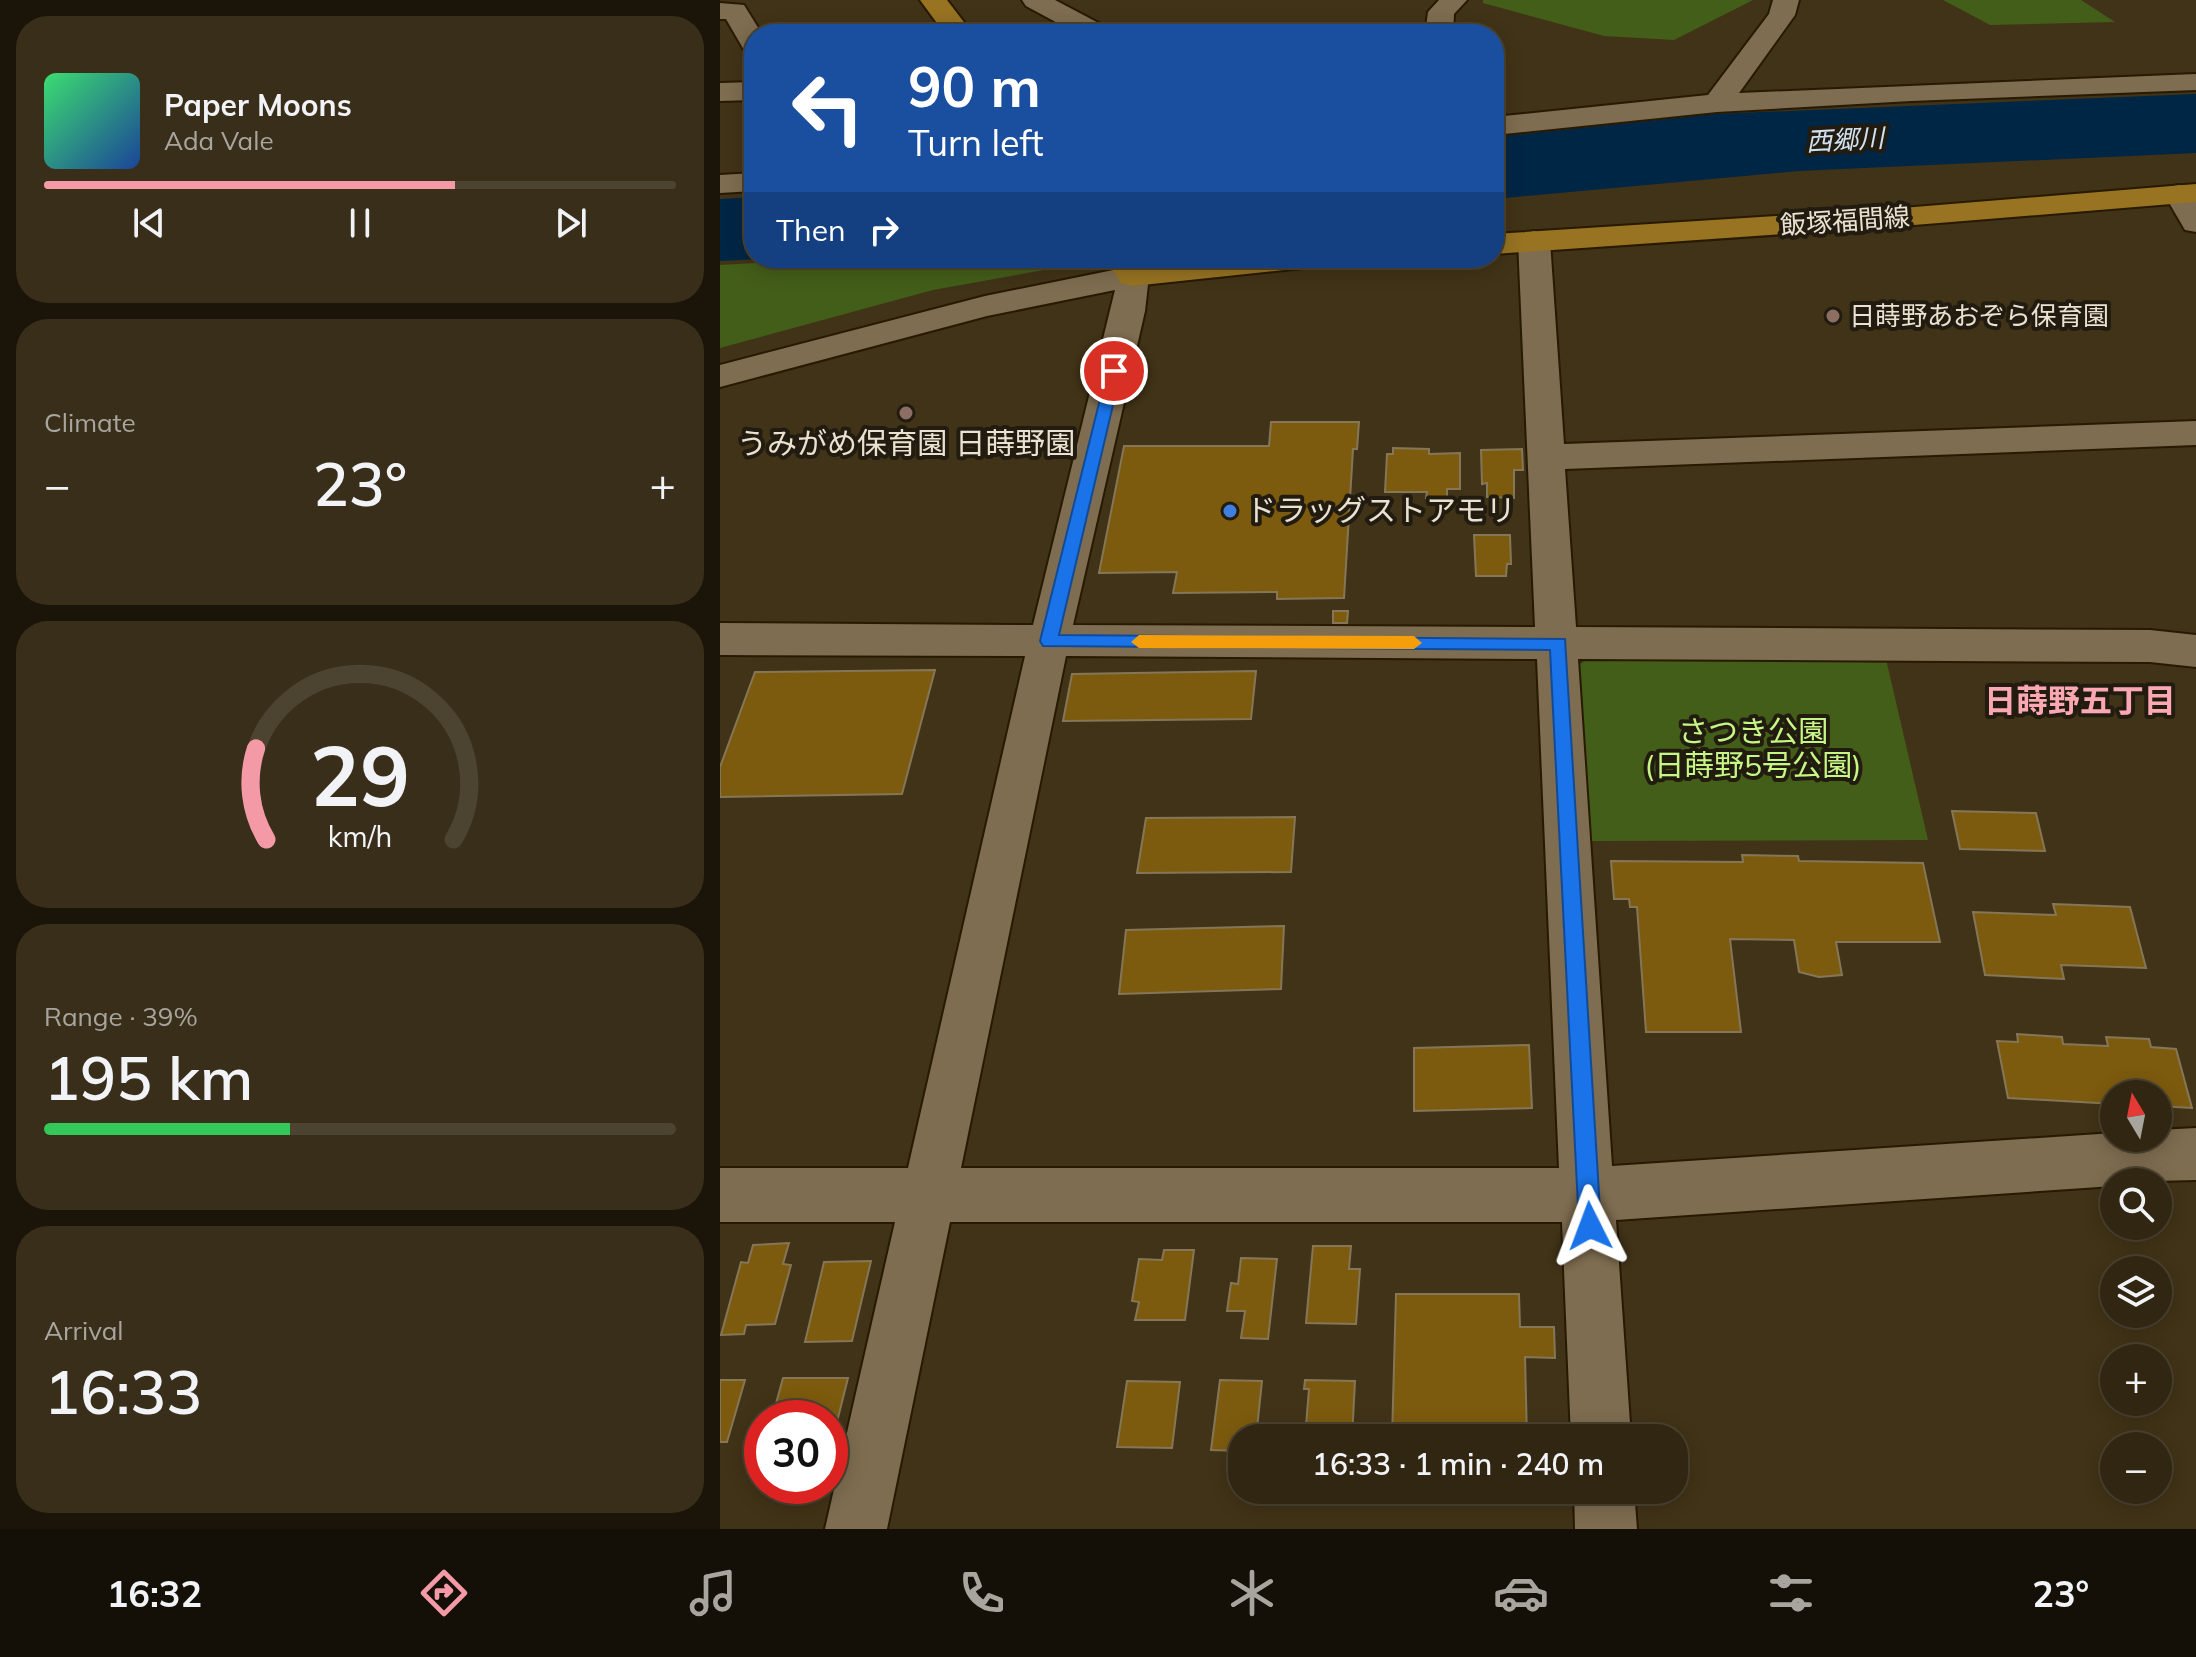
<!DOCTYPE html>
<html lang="en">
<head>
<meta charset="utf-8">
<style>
	:root { --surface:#312611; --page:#392e1a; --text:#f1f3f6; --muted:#a8a59f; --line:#4c4331; --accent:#f49aa6 }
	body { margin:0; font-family:Mulish,"Noto Sans JP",sans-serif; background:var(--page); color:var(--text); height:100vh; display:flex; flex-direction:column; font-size:30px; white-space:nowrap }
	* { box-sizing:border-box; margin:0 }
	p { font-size:26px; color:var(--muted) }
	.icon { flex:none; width:44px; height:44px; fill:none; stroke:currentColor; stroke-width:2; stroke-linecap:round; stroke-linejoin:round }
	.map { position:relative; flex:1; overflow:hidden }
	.panel { display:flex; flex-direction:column; gap:16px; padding:16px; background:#1b1509; width:720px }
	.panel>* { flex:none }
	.hud { position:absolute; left:24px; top:24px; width:760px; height:244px; border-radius:32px; box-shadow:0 4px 20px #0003,0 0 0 2px var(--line); background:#1a4fa0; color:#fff; overflow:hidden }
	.needle { width:52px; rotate:350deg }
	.fabs { position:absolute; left:1380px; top:1080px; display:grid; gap:16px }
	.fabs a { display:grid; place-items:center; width:72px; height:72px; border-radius:50%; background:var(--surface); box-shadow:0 4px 20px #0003,0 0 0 2px var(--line); font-size:40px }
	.speed { position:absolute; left:24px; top:1400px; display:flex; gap:16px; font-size:40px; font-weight:700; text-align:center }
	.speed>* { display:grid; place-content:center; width:104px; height:104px; border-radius:50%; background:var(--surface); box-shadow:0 4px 20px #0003,0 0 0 2px var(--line); line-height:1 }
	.speed .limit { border:12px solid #d22; background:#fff; color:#111 }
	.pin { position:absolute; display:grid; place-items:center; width:68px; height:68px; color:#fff; margin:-34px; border:4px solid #fff; border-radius:50%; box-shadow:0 2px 8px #0007 }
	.me { position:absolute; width:88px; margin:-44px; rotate:357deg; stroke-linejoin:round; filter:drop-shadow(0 0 6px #0008) }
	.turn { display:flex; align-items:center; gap:28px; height:168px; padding:0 32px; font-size:36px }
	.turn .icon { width:104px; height:104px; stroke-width:2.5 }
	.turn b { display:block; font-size:56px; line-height:68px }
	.then { display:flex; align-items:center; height:76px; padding:0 32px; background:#0003; gap:16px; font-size:30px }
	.big { font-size:60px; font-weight:600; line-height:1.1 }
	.panel .widget { flex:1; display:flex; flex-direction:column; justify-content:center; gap:12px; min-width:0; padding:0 28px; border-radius:32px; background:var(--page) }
	.panel .dial { align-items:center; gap:0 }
	.dial svg { height:208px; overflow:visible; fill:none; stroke:var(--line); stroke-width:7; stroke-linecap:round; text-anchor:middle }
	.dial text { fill:var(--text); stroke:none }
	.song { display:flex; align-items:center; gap:24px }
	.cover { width:96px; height:96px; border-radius:12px; background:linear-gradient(135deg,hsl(140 70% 55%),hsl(220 70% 35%)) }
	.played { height:8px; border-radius:4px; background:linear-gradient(90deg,var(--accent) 65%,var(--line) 65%) }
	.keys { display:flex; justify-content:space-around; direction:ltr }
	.heat { display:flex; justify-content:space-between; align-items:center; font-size:44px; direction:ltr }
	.charge { height:12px; border-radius:6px; background:linear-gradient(90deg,#34c759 39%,var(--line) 0) }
	.trip { position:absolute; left:508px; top:1424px; width:460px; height:80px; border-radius:32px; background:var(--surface); box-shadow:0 4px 20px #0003,0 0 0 2px var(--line); font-weight:600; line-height:80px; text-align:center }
	.tabs { display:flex; height:128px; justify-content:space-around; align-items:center; background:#140f07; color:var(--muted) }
	.tabs .icon { width:56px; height:56px }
	.tabs .on { color:var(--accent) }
	.tabs b { font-size:36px; color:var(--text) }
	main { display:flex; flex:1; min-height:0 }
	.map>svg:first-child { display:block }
	.green { fill:#435e19 }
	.water { fill:#002645 }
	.building { fill:#7c5b0e; stroke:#867658; stroke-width:2 }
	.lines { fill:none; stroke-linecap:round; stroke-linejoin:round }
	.minor-casing { stroke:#281a00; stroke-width:4 }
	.major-casing { stroke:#281a00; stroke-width:4 }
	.minor { fill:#7e6d50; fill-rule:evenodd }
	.major { fill:#977322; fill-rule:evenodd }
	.route { fill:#1a73e8; stroke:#114b97; stroke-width:2 }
	.slow { fill:#f59e0b }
	.education-dot { fill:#8d6e63; stroke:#221c10; stroke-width:3 }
	.shop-dot { fill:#3f7fe0; stroke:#221c10; stroke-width:3 }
	.labels { text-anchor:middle; stroke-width:8; stroke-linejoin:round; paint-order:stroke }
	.far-water-label { font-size:26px; font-style:italic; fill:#d1e2f3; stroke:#221c10 }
	.far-street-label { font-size:26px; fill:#eae1d1; stroke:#221c10 }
	.far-poi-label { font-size:26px; fill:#eae1d1; stroke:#221c10; text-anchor:start }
	.poi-label { font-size:30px; fill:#eae1d1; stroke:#221c10 }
	.park-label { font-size:30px; fill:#c6f785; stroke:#221c10 }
	.neighbourhood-label { font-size:32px; font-weight:bold; fill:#fca8b3; stroke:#221c10 }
</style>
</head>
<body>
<main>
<section class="panel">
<div class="widget">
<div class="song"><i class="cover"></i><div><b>Paper Moons</b><p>Ada Vale</p></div></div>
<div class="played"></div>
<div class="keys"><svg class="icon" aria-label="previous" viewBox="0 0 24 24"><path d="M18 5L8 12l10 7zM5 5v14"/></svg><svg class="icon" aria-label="pause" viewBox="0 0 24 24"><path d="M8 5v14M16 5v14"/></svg><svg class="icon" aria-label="next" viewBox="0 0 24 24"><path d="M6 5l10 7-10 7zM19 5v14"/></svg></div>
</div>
<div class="widget"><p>Climate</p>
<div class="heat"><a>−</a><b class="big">23°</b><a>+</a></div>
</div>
<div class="widget dial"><svg viewBox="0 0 100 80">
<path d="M14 69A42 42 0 1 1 86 69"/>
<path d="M14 69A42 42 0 0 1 10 34" stroke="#f49aa6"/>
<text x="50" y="56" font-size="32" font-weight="700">29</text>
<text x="50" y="72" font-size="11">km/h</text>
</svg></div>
<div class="widget"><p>Range · 39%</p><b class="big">195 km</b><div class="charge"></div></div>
<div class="widget"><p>Arrival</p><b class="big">16:33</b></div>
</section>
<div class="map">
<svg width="1476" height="1529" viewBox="0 0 1476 1529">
	<rect width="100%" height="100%" fill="#413317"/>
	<g class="green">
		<path d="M763 0H1033L954 40 884 36 763 3Z"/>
		<path d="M1223 0H1361L1395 22 1270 25Z"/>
		<path d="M123 258H343L346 266 213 290 0 348V265Z"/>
		<path d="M869 657 1166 659 1208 840 869 841 857 667Z"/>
	</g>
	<g class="water">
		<path d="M1476 94V153L1079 171 774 199V137L995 114Z"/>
		<path d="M34 197V258H59L0 261V199Z"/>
	</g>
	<g class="building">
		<path d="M551 422H639L637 449H633L624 598 557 599V592L453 593 457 572 379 573 404 446H549Z"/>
		<path d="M673 448 709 449V454L740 453V489H727V498H706L707 492H665L667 454H673Z"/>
		<path d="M802 449 803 470H794V498L767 497V483L762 484 761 450Z"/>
		<path d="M754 535H790L791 564H787L786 576H756Z"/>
		<path d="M613 611H628L627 623H613Z"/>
		<path d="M215 670 182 794 0 797V767L35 672Z"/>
		<path d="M536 671 531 719 343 721 352 674Z"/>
		<path d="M1232 811 1316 813 1325 851 1240 849Z"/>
		<path d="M575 817 571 872 417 873 426 818Z"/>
		<path d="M1022 855 1078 856 1079 861 1203 863 1220 942H1116L1122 975 1099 977 1079 972 1074 940 1010 939 1021 1032H926L917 907H910L909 899H894L891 861 1023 862Z"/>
		<path d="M1333 904 1410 907 1426 968 1341 965 1344 979 1265 975 1253 912 1336 915Z"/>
		<path d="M564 926 561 989 399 994 406 930Z"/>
		<path d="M1297 1034 1342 1037 1343 1044 1388 1046 1386 1037 1429 1039 1431 1047 1456 1049 1472 1108 1438 1106V1094H1394V1104L1288 1098 1277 1041 1298 1042Z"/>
		<path d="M809 1045 812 1108 694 1111V1048Z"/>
		<path d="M69 1243 63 1264 71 1265 55 1324 26 1325 24 1334 1 1335 21 1262 28 1263 33 1245Z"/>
		<path d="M593 1246H631L629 1269H640L636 1324 586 1323Z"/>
		<path d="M444 1250H474L465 1320H415L419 1302 412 1301 419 1259 442 1260Z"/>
		<path d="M521 1258 557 1259 548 1339 521 1338 525 1311H507L511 1283 518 1284Z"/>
		<path d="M151 1261 132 1341 85 1342 104 1262Z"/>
		<path d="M676 1294H799L800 1327H834L835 1358 805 1357 807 1438H672Z"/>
		<path d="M63 1378H128L113 1438H110V1418H52Z"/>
		<path d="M0 1380H25L7 1442H0Z"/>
		<path d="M500 1380 542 1381 536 1438H522V1451L491 1450Z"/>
		<path d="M585 1380 635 1381 632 1438H585L589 1389H584Z"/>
		<path d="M407 1381 460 1382 452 1448 397 1447Z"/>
	</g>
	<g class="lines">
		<g class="minor-casing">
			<g id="minor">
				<path d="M302 0H335L388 28 392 34H358L306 6Z"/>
				<path d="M719 0H747L734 14 733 34H705L708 12Z"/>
				<path d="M1053 0H1079L1075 15 1019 93 1476 74V90L1191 101 997 112 774 135V117L988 95 1049 14Z"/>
				<path d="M0 3 24 5 42 34H34V52L24 50 6 19H0Z"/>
				<path d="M34 82V100L0 101V83Z"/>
				<path d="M34 173V191L0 193V175Z"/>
				<path d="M1459 185 1470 187 1476 197V232L1465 230 1444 194 1448 187Z"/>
				<path d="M814 231 825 234 830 241 844 444 1476 421V445L845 469 856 627 1430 630 1476 635V667L1430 662 858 659 892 1166 1394 1133V1138H1438V1130L1476 1128V1180L1394 1182V1186L896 1220 911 1438H851L842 1222H230L167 1529H105L175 1222H0V1168H188L305 656 0 655V623L313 625 395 290 267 316 0 387V365L265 296 413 266 425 269 429 276 425 311 353 625 815 627 798 241 803 234ZM346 656 817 659 839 1168H241Z"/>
				<path d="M854 1490H914L917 1529H855Z"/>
			</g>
		</g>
		<g class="major-casing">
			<g id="major">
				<path d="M200 0H227L253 34H225Z"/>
				<path d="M1476 184V202L1182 226 774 254V234L1182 208Z"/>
				<path d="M385 258H417L422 265 490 258H599L594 265 583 268 413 286 401 283Z"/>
			</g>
		</g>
		<use href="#minor" class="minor"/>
		<use href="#major" class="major"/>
	</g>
	<path class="route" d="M394 366 401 371 339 635 845 639 881 1226 878 1234 870 1237 862 1234 859 1226 830 650 323 646 320 641 387 371Z"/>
	<path class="slow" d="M419 635 694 636 702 643 694 649 419 648 411 642Z"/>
	<g class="education-dot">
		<circle cx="1113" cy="316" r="8"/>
		<circle cx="186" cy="413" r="8"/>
	</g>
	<circle class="shop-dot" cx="510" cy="511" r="8"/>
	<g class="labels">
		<g class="far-water-label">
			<text transform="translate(1125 140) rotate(-3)" y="9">西郷川</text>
		</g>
		<g class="far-street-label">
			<text transform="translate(1125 221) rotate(-4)" y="9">飯塚福間線</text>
		</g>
		<g class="far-poi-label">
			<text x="1129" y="325">日蒔野あおぞら保育園</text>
		</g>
		<g class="poi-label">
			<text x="186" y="454">うみがめ保育園 日蒔野園</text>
			<text x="526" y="521" text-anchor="start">ドラッグストアモリ</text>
		</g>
		<g class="park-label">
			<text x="1033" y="742">さつき公園<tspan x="1033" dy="34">(日蒔野5号公園)</tspan></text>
		</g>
		<g class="neighbourhood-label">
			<text x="1360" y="712">日蒔野五丁目</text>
		</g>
	</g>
</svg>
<div class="fabs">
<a><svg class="needle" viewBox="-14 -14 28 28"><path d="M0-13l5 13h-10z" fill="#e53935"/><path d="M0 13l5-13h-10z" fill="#a8a59f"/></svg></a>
<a><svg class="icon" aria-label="search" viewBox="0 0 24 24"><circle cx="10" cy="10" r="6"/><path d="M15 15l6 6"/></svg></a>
<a><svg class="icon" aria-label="layers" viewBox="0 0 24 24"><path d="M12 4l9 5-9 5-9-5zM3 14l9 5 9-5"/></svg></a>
<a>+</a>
<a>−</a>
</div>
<div class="speed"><div class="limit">30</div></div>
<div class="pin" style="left:394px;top:371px;background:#d93025"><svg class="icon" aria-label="arrive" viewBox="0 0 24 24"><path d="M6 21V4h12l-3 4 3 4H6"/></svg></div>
<svg class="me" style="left:870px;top:1226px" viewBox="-20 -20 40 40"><path d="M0-17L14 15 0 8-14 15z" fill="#1a73e8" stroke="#fff" stroke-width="4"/></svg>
<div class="trip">16:33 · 1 min · 240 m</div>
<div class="hud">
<div class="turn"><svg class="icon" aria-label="left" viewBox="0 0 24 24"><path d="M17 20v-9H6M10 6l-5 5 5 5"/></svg><div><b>90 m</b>Turn left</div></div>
<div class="then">Then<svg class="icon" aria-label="right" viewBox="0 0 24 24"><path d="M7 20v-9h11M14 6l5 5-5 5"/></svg></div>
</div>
</div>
</main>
<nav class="tabs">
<b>16:32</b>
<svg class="icon on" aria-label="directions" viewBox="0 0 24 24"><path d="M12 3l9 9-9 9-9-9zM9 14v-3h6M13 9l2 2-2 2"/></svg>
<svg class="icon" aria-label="music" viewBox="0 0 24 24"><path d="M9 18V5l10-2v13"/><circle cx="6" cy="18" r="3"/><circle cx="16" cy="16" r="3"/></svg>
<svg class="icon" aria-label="phone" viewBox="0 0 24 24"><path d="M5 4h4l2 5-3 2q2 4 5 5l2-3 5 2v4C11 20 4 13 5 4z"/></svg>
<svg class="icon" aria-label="climate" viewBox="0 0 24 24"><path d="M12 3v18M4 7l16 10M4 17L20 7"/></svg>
<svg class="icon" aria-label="car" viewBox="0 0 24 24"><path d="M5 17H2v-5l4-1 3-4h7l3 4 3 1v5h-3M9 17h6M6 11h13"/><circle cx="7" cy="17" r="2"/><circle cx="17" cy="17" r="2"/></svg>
<svg class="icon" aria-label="filters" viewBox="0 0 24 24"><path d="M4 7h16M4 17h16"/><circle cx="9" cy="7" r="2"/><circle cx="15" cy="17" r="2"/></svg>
<b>23°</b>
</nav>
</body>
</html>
